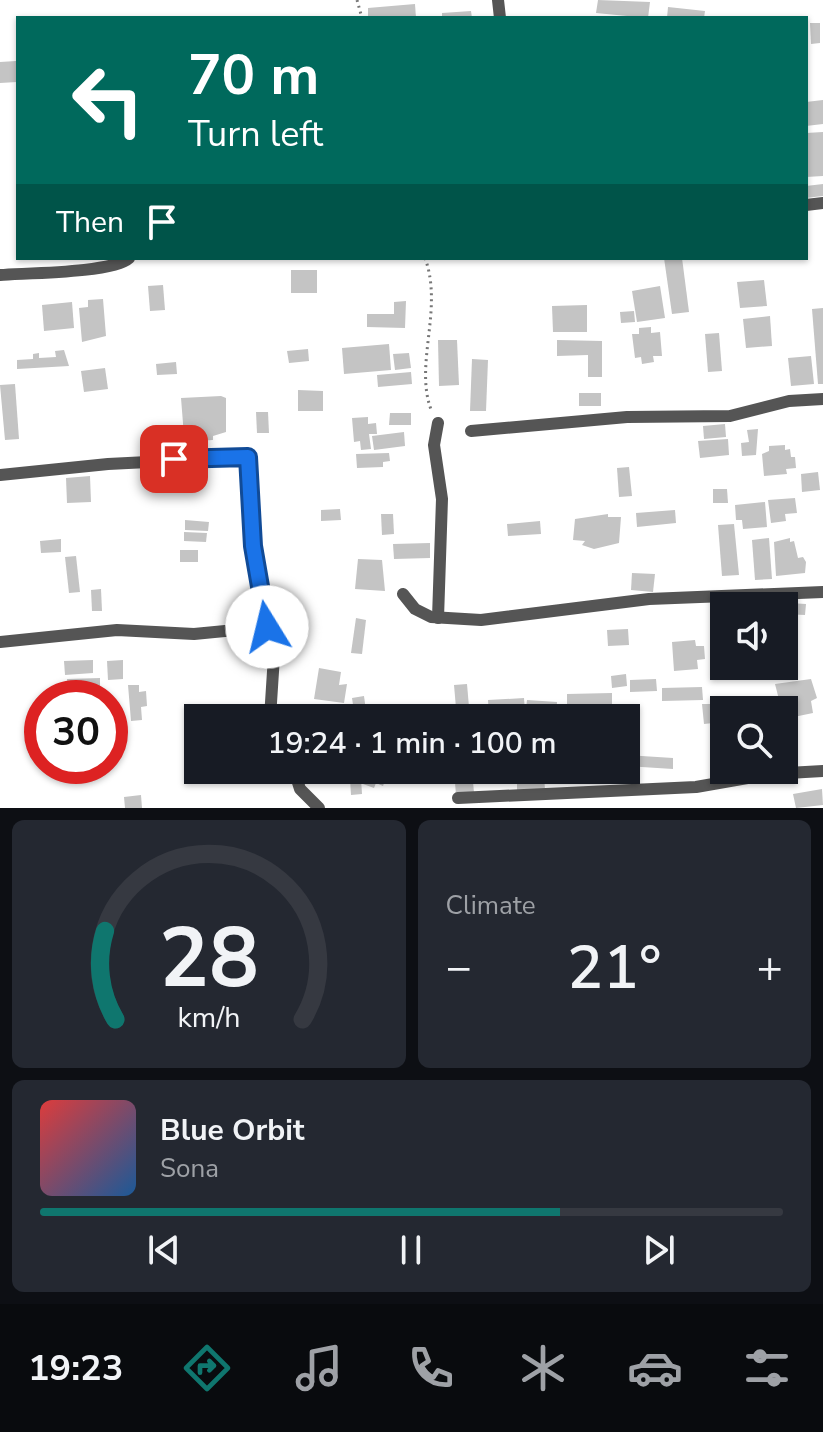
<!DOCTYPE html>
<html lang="en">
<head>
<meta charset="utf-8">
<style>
	:root { --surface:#171b24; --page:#242831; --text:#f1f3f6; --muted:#9ea1a6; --line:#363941; --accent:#0f766e }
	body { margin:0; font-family:"Nunito Sans",sans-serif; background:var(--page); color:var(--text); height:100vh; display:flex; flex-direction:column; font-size:30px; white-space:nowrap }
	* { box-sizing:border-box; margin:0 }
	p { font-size:26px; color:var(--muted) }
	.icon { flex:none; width:44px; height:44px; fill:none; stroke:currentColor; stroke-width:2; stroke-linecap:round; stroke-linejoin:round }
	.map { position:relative; height:808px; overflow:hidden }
	.panel { display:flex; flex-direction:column; gap:12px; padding:12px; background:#0d0f14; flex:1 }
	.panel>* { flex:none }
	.hud { position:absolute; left:16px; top:16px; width:792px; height:244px; border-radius:0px; box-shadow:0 2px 6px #0004; background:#00695c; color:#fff; overflow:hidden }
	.tools { position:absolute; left:710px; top:592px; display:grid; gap:16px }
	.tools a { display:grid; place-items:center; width:88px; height:88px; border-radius:0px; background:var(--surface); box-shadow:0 2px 6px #0004; font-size:40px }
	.speed { position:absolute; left:24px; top:680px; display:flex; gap:16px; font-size:40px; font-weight:700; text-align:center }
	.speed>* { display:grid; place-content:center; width:104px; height:104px; border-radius:50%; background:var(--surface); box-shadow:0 2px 6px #0004; line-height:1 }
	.speed .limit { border:12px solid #d22; background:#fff; color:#111 }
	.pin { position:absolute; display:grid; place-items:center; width:68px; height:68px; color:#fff; margin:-34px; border-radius:16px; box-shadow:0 4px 12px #0006 }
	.me { position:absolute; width:88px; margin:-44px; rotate:351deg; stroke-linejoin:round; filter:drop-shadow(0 0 6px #0008) }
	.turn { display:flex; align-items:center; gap:28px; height:168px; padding:0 40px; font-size:36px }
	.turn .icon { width:104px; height:104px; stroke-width:2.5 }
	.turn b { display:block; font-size:56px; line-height:68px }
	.then { display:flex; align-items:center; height:76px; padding:0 40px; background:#0003; gap:16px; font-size:30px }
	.big { font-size:60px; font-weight:600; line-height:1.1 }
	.panel .card { flex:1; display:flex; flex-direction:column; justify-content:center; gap:12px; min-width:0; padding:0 28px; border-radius:12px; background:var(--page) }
	.panel .dial { align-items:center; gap:0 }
	.dial svg { height:208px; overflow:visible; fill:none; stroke:var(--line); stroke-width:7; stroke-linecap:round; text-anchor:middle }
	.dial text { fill:var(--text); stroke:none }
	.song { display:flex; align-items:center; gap:24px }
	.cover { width:96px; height:96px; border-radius:12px; background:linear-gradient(135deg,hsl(0 70% 55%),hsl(210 70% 35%)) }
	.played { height:8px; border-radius:4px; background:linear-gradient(90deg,var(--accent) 70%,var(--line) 70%) }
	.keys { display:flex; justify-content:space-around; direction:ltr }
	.heat { display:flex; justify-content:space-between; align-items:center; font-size:44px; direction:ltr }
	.panel .tiles { flex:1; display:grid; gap:12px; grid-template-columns:1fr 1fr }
	.card:last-child { grid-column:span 2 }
	.trip { position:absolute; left:184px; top:704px; width:456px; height:80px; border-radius:0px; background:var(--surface); box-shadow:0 2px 6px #0004; font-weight:600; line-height:80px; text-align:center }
	.dock { display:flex; height:128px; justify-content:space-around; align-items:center; background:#090b0e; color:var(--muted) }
	.dock .icon { width:56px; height:56px }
	.dock .on { color:var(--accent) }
	.dock b { font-size:36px; color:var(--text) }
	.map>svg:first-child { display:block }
	.building { fill:#c4c4c4 }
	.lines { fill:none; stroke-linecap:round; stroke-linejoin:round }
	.path { stroke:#777; stroke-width:3; stroke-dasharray:2 4; stroke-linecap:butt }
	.street { stroke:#555; stroke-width:12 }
	.route-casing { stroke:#114b97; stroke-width:20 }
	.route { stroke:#1a73e8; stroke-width:14 }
</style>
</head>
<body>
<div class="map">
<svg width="823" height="808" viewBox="0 0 823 808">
	<rect width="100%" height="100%" fill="#fff"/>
	<g class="building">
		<path d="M598 0 650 2 648 18 596 13Z"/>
		<path d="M415 4 416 18H368V8Z"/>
		<path d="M668 7 705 11 704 18H667Z"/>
		<path d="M471 11 472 18H442V13Z"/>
		<path d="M810 23H820V43L811 44Z"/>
		<path d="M16 61 17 82 0 83V62Z"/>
		<path d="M823 100V124L806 126V102Z"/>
		<path d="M823 132V176L806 177V133Z"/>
		<path d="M823 184V196L806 198V186Z"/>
		<path d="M664 258H682L689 312 672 314Z"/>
		<rect x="291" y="270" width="26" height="23"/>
		<path d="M764 280 767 306 740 308 737 282Z"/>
		<path d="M163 285 165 310 150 311 148 286Z"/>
		<path d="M660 286 665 318 637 322 632 291Z"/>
		<path d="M103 299 106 336 82 342 79 308 88 307V300Z"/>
		<path d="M406 301 405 328 367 327V314H394V302Z"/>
		<path d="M72 302 74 328 44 331 42 305Z"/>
		<path d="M587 305V332H553L552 306Z"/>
		<path d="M823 308V384H818L812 309Z"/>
		<path d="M634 311 635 322 621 323 620 312Z"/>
		<path d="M770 316 772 346 746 348 743 319Z"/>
		<path d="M651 327V333L660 332 662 356H653L654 362 642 364 641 357 635 358 632 334H639V328Z"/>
		<path d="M719 333 722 371 708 372 705 334Z"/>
		<path d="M438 340H457L459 385 439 386Z"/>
		<path d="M557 340 602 341V377H588V355L557 356Z"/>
		<path d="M389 344 391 370 344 374 342 348Z"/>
		<path d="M308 349 309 361 289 363 287 351Z"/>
		<path d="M64 350 69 366 17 369V360L33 359V354L39 353V358L56 357 55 351Z"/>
		<path d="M409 353 411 368 395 370 393 354Z"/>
		<path d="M811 356 814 384 791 386 788 358Z"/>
		<path d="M472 359 488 360 486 411H470Z"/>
		<path d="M176 362 177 374 157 375 156 364Z"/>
		<path d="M105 368 108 389 84 392 81 371Z"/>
		<path d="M411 372 412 384 378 387 377 375Z"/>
		<path d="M15 384 19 439 5 440 0 385Z"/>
		<path d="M298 390 323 391V411H298Z"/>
		<rect x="579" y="393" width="22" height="13"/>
		<path d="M221 396 226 398V432L213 436V440L197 441 196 435 184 436 181 398Z"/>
		<path d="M256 412H268L269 433H257Z"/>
		<path d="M390 413H411V425H389Z"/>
		<path d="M368 417V424L376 423 377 434H369L371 449 361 450 360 441 354 442 352 418Z"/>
		<path d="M725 424 726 437 704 439 703 426Z"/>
		<path d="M758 429 756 455 742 456 741 443 749 442 747 430Z"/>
		<path d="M404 432 405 446 374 450 372 436Z"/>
		<path d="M728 439 729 455 700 458 698 441Z"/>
		<path d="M785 445V450L790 449 791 457H795L796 468 786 469 787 474 764 476 762 454 769 451V446Z"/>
		<path d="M389 453 390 461 383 462V467L357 468 356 454Z"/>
		<path d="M629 467 632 496 619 497 617 468Z"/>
		<path d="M818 472 820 490 802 492 801 474Z"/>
		<path d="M90 476 91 502 67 503 66 478Z"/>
		<path d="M713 489H727L728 503H713Z"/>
		<path d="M795 498 797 513 785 514 786 521 771 523 768 500Z"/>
		<path d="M765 502 767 527 743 529 742 520H736L735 505Z"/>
		<path d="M340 509 341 520 321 521V510Z"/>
		<path d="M675 510 676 523 637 527 636 513Z"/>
		<path d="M381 514H393L394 534 382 535Z"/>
		<path d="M608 514V517H621L619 543 594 549 582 545 585 541 573 540 575 519Z"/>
		<path d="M185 520 209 522 208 531 185 530Z"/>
		<path d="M540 521 541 534 508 536 507 524Z"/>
		<path d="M734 524 739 575 722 576 718 525Z"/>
		<path d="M184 532 207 533 206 542 184 541Z"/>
		<path d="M769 538 772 579 755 580 752 540Z"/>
		<path d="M790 538V542L794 541 798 558 803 557 806 562 805 573 776 576 774 542Z"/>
		<path d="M61 539V552L41 553 40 541Z"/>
		<path d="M430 543V558L394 559 393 544Z"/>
		<rect x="180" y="550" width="18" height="12"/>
		<path d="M76 556 80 592 69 593 65 557Z"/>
		<path d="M358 559 382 560 385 591 355 589Z"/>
		<path d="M632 573 655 574 653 592 631 590Z"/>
		<path d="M101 589 102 611H92L91 590Z"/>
		<path d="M773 602 806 604 805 615 784 614V606H772Z"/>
		<path d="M356 618 366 620 362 654 351 653Z"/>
		<path d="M628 629 629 645 608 646 607 630Z"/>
		<path d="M695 640 696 646H704L705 659 697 660 698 669 674 671 672 642Z"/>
		<path d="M93 660V673L65 675 64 661Z"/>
		<path d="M123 660V679L108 680 107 661Z"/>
		<path d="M319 668 341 672 339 685 347 684 344 703 314 699Z"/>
		<path d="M626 674 627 686 612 688 611 676Z"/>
		<path d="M100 678V693H90V698H68L67 679Z"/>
		<path d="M656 679 657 691 630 692V680Z"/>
		<path d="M811 679 817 698 811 701 813 713 784 719 775 684Z"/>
		<path d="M467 684 469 707 456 708 454 685Z"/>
		<path d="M128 685H139V692L146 691 147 706 141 707 142 720 131 721Z"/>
		<path d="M702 687 703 700 662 701V688Z"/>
		<path d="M612 693V706H567V694Z"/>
		<path d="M364 696 367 718H355L352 698Z"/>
		<path d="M524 698 525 712 489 714 488 700Z"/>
		<path d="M527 700 557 702 556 718H525Z"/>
		<path d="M702 704H711L713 723 704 724Z"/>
		<path d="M42 727V752L28 753 27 728Z"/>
		<path d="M626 755 673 758V769L626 766Z"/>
		<path d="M358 770H374L387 775 383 786 376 783 374 788 363 784 365 779 356 775Z"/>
		<path d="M454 770H472L474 793 456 795Z"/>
		<path d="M544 775 545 790 517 791V777Z"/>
		<path d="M350 779H361L362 794 351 795Z"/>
		<path d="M822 789 823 805 796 808 793 794Z"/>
		<path d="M141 795 142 808H125L124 797Z"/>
	</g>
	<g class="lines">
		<g class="path">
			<path d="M357 0 362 18"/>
			<path d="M425 258C444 310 413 366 432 412"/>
		</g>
		<g class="street">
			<path d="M498 0 500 18"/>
			<path d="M806 205 823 203"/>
			<path d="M0 275C25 273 113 273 129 258"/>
			<path d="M438 423 434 445 442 499 438 618"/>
			<path d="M471 431 627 417 730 416 789 401 823 399"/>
			<path d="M0 475 108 464 248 457 253 546 267 627"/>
			<path d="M403 594 415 609 431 617 481 620 649 599 823 592"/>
			<path d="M0 642 117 630 194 634 267 627 274 656 270 718"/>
			<path d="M294 770 300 789 319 808"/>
			<path d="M458 798 696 787 770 774 823 771"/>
		</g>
	</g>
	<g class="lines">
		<g class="route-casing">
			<path id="route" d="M174 459 248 457 253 546 267 627"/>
		</g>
		<use href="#route" class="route"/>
	</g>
</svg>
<div class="tools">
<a><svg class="icon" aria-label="sound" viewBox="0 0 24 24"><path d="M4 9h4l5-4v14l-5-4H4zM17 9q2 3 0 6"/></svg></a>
<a><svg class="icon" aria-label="search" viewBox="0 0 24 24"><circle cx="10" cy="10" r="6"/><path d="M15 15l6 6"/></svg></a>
</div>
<div class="speed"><div class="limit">30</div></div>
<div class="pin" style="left:174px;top:459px;background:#d93025"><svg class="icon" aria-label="arrive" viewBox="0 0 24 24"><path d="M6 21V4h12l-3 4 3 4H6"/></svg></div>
<svg class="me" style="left:267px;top:627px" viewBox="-20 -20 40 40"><circle r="19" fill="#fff"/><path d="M0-13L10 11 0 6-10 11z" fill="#1a73e8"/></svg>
<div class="trip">19:24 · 1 min · 100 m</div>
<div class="hud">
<div class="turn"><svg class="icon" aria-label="left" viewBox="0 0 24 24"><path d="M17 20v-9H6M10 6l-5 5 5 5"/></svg><div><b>70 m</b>Turn left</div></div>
<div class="then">Then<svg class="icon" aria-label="arrive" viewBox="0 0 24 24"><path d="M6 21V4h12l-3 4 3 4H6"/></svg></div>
</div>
</div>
<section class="panel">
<div class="tiles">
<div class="card dial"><svg viewBox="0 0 100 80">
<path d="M14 69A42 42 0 1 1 86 69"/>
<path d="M14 69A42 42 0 0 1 10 35" stroke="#0f766e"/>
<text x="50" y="56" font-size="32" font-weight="700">28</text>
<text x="50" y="72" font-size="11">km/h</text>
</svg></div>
<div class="card"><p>Climate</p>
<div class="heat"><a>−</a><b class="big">21°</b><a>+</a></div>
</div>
<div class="card">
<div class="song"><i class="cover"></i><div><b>Blue Orbit</b><p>Sona</p></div></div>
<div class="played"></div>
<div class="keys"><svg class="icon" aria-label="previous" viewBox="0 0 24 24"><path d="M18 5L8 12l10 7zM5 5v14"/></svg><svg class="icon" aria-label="pause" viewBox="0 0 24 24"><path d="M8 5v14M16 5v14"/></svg><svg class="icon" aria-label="next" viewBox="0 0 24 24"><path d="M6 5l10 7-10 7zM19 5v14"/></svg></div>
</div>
</div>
</section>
<nav class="dock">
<b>19:23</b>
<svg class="icon on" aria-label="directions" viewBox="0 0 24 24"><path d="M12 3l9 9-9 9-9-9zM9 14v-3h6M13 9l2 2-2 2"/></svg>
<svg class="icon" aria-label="music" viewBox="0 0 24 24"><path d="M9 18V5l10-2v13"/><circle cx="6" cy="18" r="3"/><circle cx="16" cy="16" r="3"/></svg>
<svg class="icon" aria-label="phone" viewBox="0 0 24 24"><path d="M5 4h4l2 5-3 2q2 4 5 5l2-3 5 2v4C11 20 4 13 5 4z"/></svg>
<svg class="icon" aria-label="climate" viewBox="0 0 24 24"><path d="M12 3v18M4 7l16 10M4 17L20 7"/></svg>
<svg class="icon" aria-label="car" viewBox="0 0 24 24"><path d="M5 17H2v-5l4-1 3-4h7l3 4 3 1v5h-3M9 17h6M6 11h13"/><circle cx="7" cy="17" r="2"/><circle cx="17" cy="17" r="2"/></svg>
<svg class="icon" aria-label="filters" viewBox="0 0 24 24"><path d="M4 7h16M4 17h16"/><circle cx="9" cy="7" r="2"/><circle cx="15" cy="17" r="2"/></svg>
</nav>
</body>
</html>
